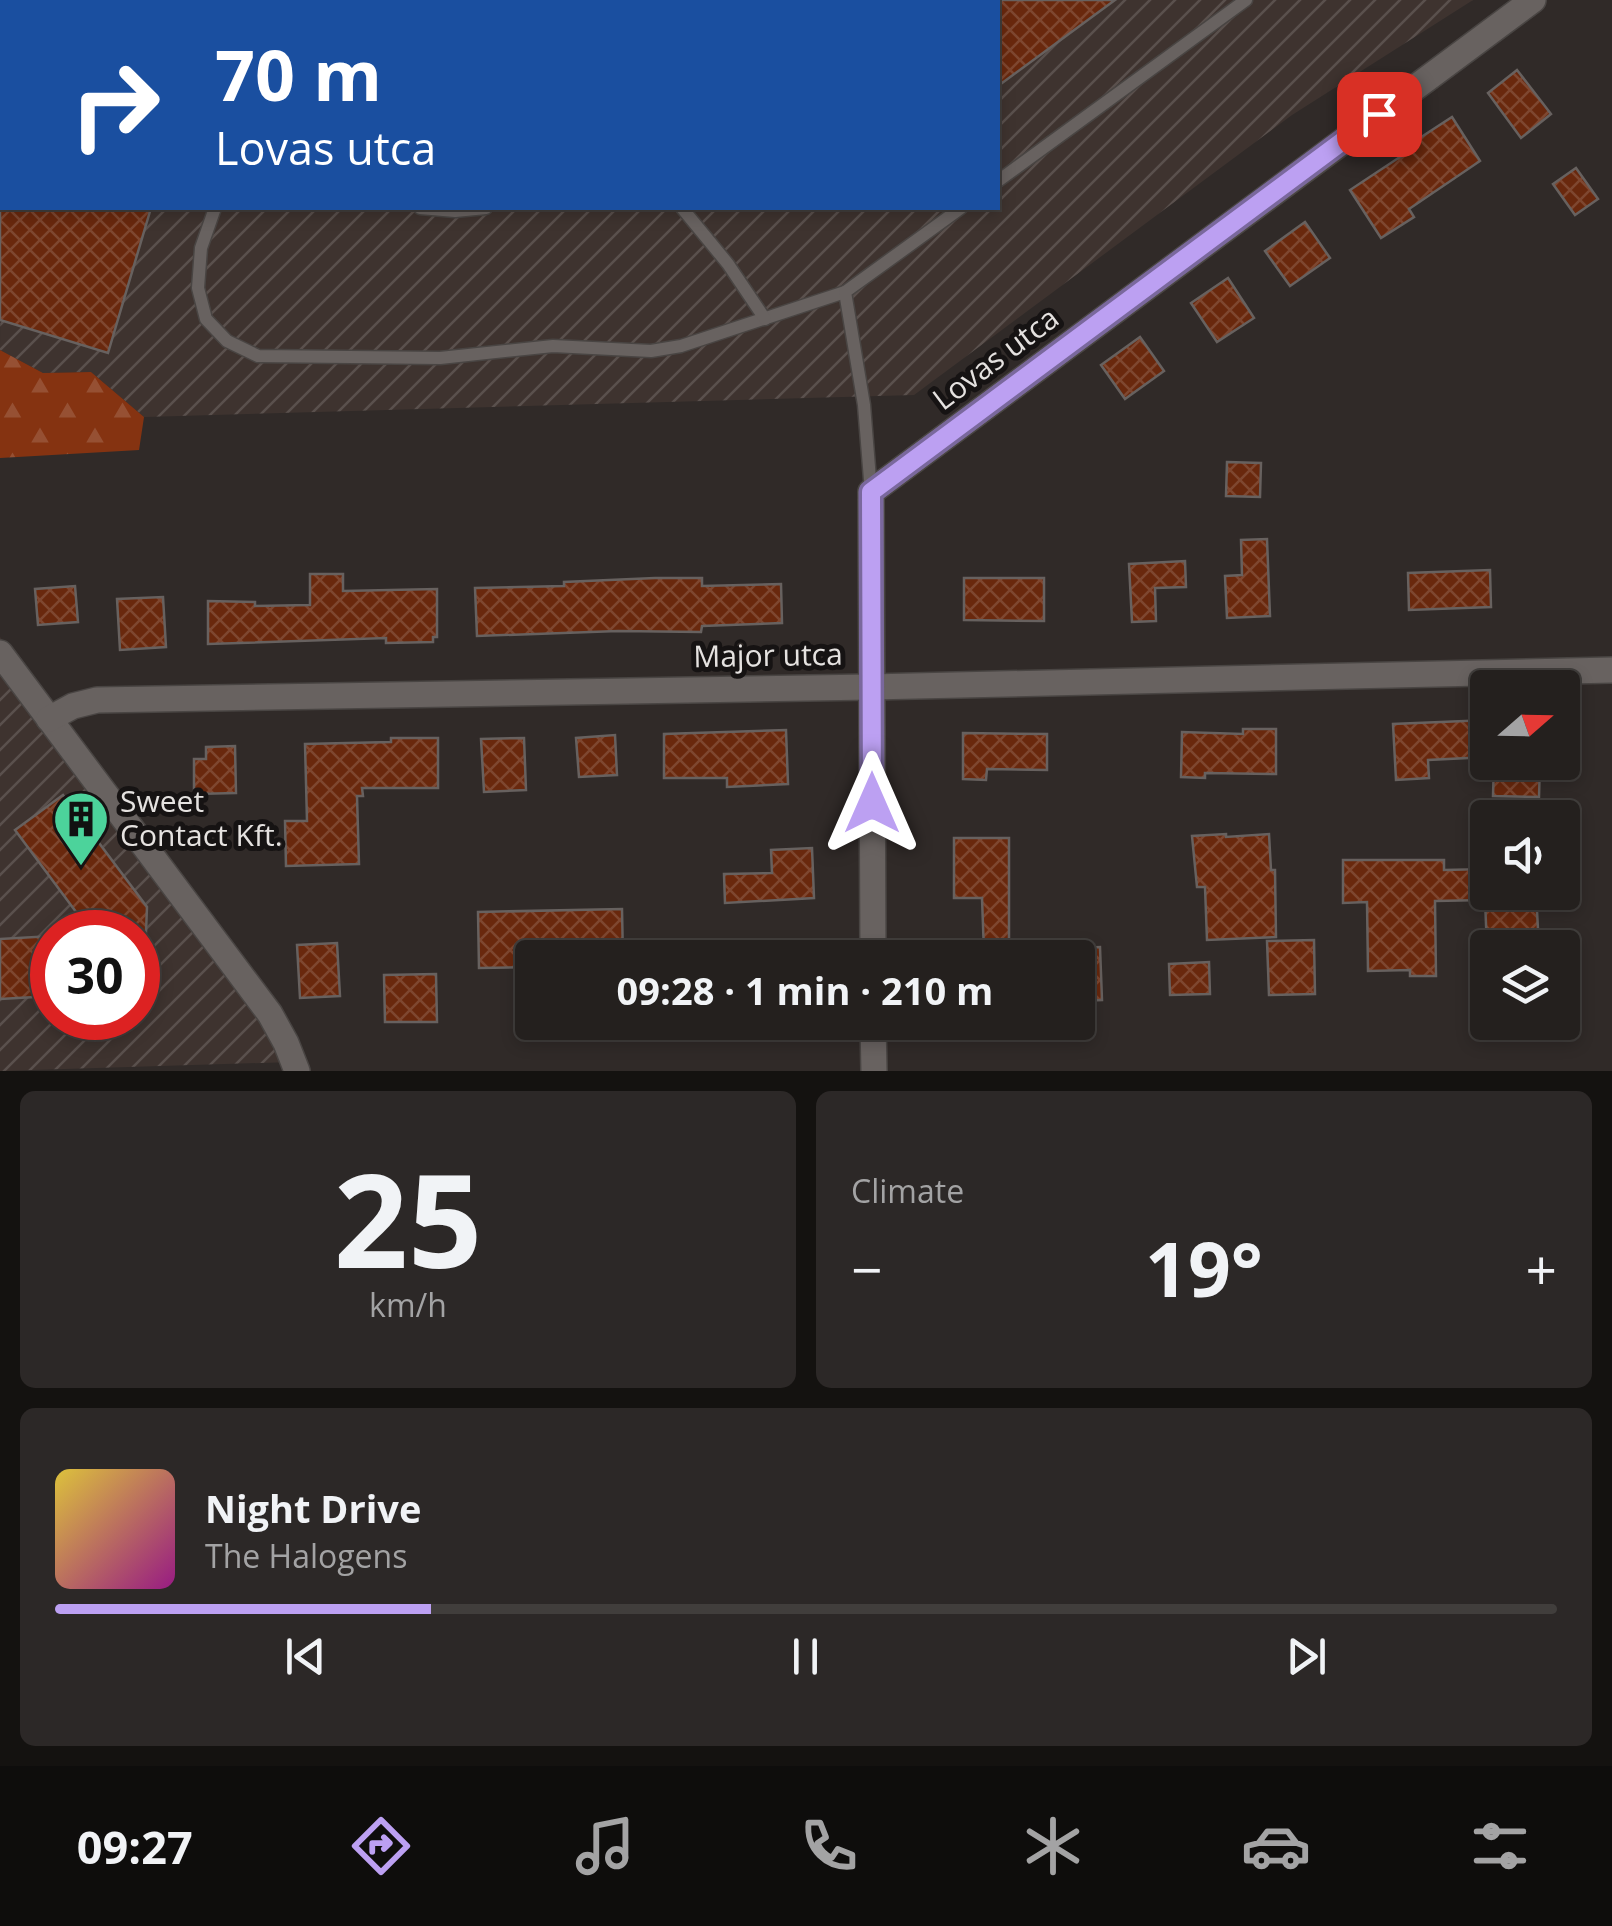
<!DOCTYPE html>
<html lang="en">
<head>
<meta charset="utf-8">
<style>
	:root { --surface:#24201e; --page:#2c2827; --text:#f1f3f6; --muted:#a3a3a4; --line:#413e3c; --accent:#bca0f2 }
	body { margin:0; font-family:"Open Sans",sans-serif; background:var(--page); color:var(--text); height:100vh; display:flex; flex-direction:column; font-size:38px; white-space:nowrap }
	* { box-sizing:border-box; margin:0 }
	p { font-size:32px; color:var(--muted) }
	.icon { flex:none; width:55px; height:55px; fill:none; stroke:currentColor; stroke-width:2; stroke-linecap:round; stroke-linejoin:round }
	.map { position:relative; height:1071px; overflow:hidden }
	.details { display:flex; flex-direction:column; gap:20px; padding:20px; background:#141210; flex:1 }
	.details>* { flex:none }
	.guide { position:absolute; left:0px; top:0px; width:1000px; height:210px; box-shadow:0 5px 15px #0003,0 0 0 2px var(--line); background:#1a4fa0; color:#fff; overflow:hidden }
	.needle { width:65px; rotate:70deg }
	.tools { position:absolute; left:1470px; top:670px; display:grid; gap:20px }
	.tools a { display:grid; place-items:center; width:110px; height:110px; border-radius:10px; background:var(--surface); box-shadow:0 5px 15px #0003,0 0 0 2px var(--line); font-size:50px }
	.speed { position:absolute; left:30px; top:910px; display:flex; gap:20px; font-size:50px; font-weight:700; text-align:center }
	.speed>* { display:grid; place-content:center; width:130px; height:130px; border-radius:50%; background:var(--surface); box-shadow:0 5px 15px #0003,0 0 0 2px var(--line); line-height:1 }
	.speed .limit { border:15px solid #d22; background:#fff; color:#111 }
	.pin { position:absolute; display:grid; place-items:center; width:85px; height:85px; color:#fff; margin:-42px; border-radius:20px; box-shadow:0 5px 15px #0006 }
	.me { position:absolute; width:110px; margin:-55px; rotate:0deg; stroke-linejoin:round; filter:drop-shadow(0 0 8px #0008) }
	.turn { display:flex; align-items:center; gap:35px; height:210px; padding:0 50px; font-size:45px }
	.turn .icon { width:130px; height:130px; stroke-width:2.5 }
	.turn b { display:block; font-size:70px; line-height:85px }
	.big { font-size:75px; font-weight:700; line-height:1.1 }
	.details .card { flex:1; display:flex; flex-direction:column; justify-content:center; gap:15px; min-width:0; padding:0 35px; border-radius:15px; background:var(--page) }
	.details .dial { align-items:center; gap:0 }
	.dial b { font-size:130px; line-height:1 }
	.song { display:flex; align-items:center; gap:30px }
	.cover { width:120px; height:120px; border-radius:15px; background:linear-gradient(135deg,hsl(50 70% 55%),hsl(310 70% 35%)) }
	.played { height:10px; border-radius:5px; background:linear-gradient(90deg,var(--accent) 25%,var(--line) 25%) }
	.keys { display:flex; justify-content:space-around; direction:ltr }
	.heat { display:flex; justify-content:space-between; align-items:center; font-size:55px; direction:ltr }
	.details .tiles { flex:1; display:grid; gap:20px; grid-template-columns:1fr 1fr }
	.card:last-child { grid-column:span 2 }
	.trip { position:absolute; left:515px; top:940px; width:580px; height:100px; border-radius:10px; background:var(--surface); box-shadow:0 5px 15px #0003,0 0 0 2px var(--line); font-weight:700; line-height:100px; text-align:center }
	.menu { display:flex; height:160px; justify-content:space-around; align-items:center; background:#0e0d0c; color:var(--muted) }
	.menu .icon { width:70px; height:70px }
	.menu .on { color:var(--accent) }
	.menu b { font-size:45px; color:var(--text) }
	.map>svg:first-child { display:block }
	.industrial { fill:url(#industrial-furrows); fill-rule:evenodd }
	.forest { fill:url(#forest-firs) }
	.building { fill:url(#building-cross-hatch); stroke:#67615f; stroke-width:2.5 }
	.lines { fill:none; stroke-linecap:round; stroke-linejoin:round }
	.lane-casing { stroke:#494543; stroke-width:15 }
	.street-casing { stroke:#494543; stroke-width:28 }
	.lane { stroke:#686260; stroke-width:12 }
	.street { stroke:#686260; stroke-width:25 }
	.route-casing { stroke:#7a689d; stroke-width:25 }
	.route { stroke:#bca0f2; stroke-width:18 }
	.labels { text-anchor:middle; stroke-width:10; stroke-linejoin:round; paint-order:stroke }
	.street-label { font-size:30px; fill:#e5e2e0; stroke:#161313 }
	.poi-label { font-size:30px; fill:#e5e2e0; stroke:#161313; text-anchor:start }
</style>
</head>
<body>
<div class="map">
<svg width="1612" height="1071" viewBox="0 0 1612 1071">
	<defs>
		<pattern id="industrial-furrows" width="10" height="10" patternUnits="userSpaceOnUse" patternTransform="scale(2.5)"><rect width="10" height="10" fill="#3e332f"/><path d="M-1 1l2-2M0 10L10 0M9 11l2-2" fill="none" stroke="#5a504d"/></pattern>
		<pattern id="forest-firs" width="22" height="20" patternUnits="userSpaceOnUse" patternTransform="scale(2.5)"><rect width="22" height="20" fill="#853311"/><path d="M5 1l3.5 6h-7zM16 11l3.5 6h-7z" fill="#965033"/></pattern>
		<pattern id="building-cross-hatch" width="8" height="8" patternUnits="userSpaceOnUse" patternTransform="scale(2.5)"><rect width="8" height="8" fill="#69280d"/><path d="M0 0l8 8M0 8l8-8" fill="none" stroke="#7e4730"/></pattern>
	</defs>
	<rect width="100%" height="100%" fill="#302a28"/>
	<g class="industrial">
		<path d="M29 0H1473L1292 115 914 395 144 417 91 372 43 373 0 350 2 83V208H998V2H28Z"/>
		<path d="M0 637 291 1062 0 1071ZM52 932H138V1018H52Z"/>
	</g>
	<path class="forest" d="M0 350 43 373 91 372 144 417 139 450 0 458Z"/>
	<g class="building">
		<path d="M998 0H1115L998 86Z"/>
		<path d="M1517 70 1551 114 1521 138 1488 93Z"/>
		<path d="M1452 117 1480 161 1409 209 1414 217 1381 238 1350 190 1415 147 1412 143Z"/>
		<path d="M1576 168 1598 199 1575 215 1553 184Z"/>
		<path d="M0 208H151L108 353 0 320Z"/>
		<path d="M1305 222 1330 258 1290 286 1265 251Z"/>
		<path d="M1228 278 1254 318 1217 342 1191 303Z"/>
		<path d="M1140 337 1164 371 1125 399 1101 365Z"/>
		<path d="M1227 462 1261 463 1260 497 1226 496Z"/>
		<path d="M1267 539 1270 616 1227 618 1225 576 1242 575 1241 540Z"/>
		<path d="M1185 561 1186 587 1155 588 1156 621 1132 622 1129 564Z"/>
		<path d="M1490 570 1491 607 1409 610 1408 573Z"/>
		<path d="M310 574H343V591L437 589V637H433V642L386 643V638L208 644V601L255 602V606L310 605Z"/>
		<path d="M655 578H702V586L781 584 782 623 702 626 701 632 618 631 477 636 475 588 564 586V582Z"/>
		<path d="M964 578H1044V621L964 620Z"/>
		<path d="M75 586 78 622 38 625 35 589Z"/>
		<path d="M163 597 166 647 120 650 117 599Z"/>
		<path d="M1488 720V757L1428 760 1429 778 1396 780 1393 724Z"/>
		<path d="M1243 729H1276V774L1205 773V778L1181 777 1182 732 1243 734Z"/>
		<path d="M786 730 788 784 727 787V778H664V734Z"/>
		<path d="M963 733 1047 734V770L987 769 986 780 963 779Z"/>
		<path d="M615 735 617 775 579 777 576 738Z"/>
		<path d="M391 738H438V788H362L363 796H357L359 864 286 866 285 821H307L305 744 391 742Z"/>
		<path d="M524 738 526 790 484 792 481 739Z"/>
		<path d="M235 746 236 793 194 794V759H206V747Z"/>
		<path d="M1494 762H1540L1539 797 1493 796Z"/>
		<path d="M63 795 147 907 146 932H91L15 830Z"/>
		<path d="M1226 834V837L1269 834 1271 870H1275L1276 937 1207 940 1205 887H1197L1192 836Z"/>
		<path d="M954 838H1009V952L984 953 982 898H954Z"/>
		<path d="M812 848 814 898 725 903 724 874 772 873 771 850Z"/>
		<path d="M1343 860H1444V870L1488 869V892H1536L1539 948H1487L1485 900 1435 901 1436 976H1410V970L1368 971 1367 902 1343 903Z"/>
		<path d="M622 909 623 958H532V967L479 968 478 912Z"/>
		<path d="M52 936V996L0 999V939Z"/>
		<path d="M1314 940 1315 994 1269 995 1267 941Z"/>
		<path d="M337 943 340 996 300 998 297 945Z"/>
		<path d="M1100 947 1102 1000 1078 1001V948Z"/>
		<path d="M1209 962 1210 994 1170 995 1169 964Z"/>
		<path d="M436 974 437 1022H385L384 975Z"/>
	</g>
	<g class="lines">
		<g class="lane-casing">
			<g id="lane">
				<path d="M998 181 1246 0"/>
				<path d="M215 208 201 248 198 288 206 319 227 341 258 356 440 358 553 346 651 351 681 346 845 292"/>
				<path d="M420 208 455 211 486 208"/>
				<path d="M682 208 728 264 765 319"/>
				<path d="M871 492 864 405 845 292 961 208"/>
			</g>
		</g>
		<g class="street-casing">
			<g id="street">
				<path d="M0 653 270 1014 286 1043 297 1071"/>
				<path d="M49 719 73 706 97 700 871 687 1612 670"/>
				<path d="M873 958 871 492 1533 0"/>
				<path d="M873 1022 874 1071"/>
			</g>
		</g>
		<use href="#lane" class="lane"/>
		<use href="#street" class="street"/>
	</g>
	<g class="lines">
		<g class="route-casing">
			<path id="route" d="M872 803 871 492 1379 114"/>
		</g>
		<use href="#route" class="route"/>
	</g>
	<defs>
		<g id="building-pin" transform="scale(2.875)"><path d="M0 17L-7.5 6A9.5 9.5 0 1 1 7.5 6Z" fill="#4cd39b" stroke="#161313"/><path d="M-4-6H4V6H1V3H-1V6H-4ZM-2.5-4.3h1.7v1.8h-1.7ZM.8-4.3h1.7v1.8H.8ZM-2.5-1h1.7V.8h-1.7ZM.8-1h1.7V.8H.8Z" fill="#111"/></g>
	</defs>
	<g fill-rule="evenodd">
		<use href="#building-pin" x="81" y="819"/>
	</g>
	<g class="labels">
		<g class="street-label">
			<text transform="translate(996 359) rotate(-37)" y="10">Lovas utca</text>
			<text transform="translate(768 656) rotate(-1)" y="10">Major utca</text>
		</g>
		<g class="poi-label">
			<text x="120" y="812">Sweet<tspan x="120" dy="34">Contact Kft.</tspan></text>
		</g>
	</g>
</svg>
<div class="tools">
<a><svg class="needle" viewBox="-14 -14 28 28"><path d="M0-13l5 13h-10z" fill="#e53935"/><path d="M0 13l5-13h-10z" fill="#a3a3a4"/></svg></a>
<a><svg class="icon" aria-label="sound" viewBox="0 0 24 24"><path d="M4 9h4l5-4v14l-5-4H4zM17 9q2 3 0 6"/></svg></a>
<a><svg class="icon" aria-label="layers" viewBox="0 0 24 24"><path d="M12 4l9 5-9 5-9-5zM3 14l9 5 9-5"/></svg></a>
</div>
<div class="speed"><div class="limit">30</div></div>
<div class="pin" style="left:1379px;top:114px;background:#d93025"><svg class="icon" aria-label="arrive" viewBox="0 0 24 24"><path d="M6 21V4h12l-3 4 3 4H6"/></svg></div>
<svg class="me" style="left:872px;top:803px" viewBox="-20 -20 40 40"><path d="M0-17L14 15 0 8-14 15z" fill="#bca0f2" stroke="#fff" stroke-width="4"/></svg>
<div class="trip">09:28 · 1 min · 210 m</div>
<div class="guide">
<div class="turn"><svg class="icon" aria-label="right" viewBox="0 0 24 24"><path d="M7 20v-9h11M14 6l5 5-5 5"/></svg><div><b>70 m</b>Lovas utca</div></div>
</div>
</div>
<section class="details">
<div class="tiles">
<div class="card dial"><b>25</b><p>km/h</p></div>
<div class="card"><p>Climate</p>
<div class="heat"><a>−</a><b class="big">19°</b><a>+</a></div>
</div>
<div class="card">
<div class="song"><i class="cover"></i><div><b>Night Drive</b><p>The Halogens</p></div></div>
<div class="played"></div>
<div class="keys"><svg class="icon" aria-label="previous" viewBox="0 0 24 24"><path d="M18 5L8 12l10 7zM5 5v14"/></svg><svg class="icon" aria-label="pause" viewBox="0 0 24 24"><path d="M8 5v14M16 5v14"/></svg><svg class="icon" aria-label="next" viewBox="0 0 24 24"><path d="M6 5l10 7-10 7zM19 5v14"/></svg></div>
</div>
</div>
</section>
<nav class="menu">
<b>09:27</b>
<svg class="icon on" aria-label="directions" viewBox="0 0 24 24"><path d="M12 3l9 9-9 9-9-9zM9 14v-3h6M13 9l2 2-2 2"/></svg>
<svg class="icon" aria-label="music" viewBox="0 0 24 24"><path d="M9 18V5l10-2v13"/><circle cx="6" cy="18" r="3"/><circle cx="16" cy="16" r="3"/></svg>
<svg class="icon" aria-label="phone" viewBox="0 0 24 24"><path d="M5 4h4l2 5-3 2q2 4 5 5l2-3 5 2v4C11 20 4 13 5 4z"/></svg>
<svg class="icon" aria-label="climate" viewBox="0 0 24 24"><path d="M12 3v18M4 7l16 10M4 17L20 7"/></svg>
<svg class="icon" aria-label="car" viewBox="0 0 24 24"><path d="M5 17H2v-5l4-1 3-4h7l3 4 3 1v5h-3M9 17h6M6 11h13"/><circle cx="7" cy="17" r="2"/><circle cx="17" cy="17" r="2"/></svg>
<svg class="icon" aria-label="filters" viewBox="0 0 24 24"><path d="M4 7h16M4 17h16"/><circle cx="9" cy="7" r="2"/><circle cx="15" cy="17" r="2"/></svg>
</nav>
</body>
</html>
